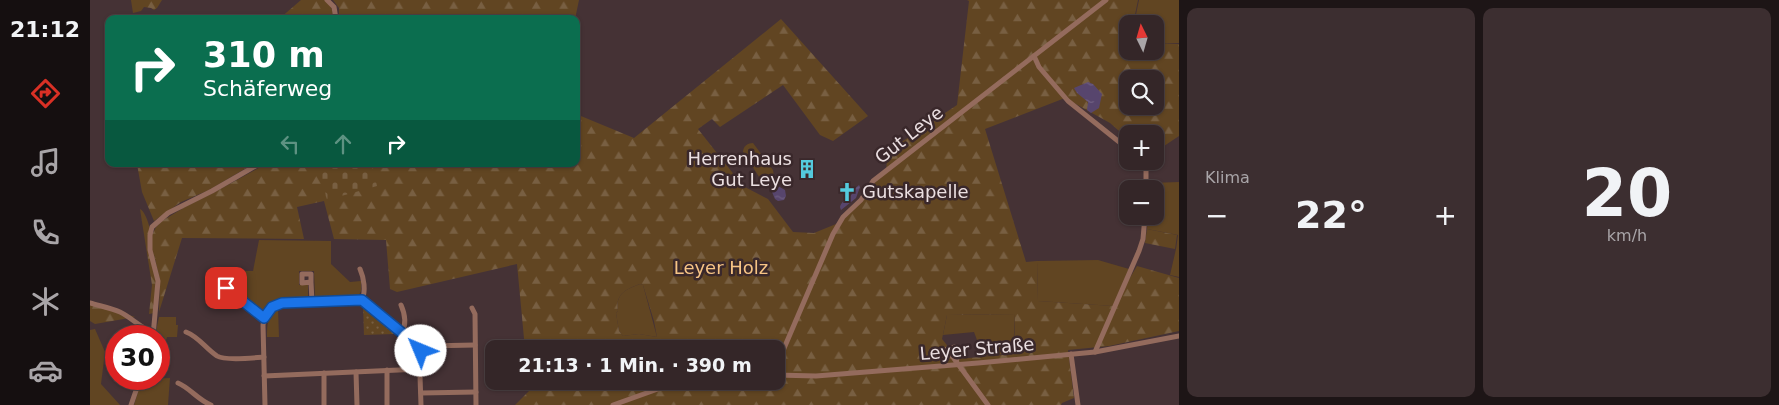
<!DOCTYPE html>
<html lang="de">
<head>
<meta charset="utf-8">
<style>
	:root { --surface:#342628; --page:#3c2e30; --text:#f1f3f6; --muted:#a9a5a8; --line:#4e4345; --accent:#d93025 }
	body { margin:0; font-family:"DejaVu Sans",sans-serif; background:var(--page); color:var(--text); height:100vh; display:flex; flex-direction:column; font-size:19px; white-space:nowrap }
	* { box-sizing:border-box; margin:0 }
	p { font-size:16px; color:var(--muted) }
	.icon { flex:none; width:28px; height:28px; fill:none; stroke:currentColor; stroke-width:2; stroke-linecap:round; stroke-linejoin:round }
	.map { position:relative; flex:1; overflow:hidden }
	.side { display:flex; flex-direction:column; gap:8px; padding:8px; background:#1d1516; width:600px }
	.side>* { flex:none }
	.hud { position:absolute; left:15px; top:15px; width:475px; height:152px; border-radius:10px; box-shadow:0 1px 4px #0004,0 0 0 1px var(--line); background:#0b6e4f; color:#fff; overflow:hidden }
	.needle { width:32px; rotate:355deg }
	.tools { position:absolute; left:1029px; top:15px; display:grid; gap:10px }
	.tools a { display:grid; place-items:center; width:45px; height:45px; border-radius:10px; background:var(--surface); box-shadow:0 1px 4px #0004,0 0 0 1px var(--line); font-size:25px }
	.speed { position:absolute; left:15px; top:325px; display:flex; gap:10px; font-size:25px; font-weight:700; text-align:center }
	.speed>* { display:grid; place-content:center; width:65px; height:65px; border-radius:50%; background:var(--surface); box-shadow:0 1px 4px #0004,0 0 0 1px var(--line); line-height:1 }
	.speed .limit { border:8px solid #d22; background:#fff; color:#111 }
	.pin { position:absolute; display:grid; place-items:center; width:42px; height:42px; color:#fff; margin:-21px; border-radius:10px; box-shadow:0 2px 8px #0006 }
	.me { position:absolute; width:55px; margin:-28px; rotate:315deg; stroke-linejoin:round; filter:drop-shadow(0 0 4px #0008) }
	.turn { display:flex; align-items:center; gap:18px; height:105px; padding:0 15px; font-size:22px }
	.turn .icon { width:65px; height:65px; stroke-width:2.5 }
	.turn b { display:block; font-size:35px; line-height:42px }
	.lanes { display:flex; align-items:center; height:48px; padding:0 15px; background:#0003; justify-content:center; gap:25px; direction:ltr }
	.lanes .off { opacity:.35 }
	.big { font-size:38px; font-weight:600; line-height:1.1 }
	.side .tile { flex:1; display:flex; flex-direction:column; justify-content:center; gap:8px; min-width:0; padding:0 18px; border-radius:10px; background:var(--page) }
	.side .dial { align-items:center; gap:0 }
	.dial b { font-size:65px; line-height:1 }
	.heat { display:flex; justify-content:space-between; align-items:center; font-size:28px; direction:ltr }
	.side .tiles { flex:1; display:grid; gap:8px; grid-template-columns:repeat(2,1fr) }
	.trip { position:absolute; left:395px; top:340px; width:300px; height:50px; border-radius:10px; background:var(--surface); box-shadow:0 1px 4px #0004,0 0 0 1px var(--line); font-weight:600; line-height:50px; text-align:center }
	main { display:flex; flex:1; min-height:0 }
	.tab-bar { display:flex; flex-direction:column; width:90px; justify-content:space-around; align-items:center; background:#150f10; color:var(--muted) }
	.tab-bar .icon { width:35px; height:35px }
	.tab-bar .selected { color:var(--accent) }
	.tab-bar b { font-size:22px; color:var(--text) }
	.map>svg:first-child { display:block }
	.grass { fill:#614522 }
	.forest { fill:url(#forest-firs); fill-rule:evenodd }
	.cemetery { fill:url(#cemetery-stones) }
	.park { fill:url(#park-dots) }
	.water { fill:url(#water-ripples) }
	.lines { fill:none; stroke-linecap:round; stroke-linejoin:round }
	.minor { stroke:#946b5d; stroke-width:5 }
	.route-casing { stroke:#114b97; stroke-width:12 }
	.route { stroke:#1a73e8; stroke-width:9 }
	.labels { text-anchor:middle; stroke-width:5; stroke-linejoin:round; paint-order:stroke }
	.street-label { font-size:18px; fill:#ebdfe1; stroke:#3a282b }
	.poi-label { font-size:18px; fill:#ebdfe1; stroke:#3a282b; text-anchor:end }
	.park-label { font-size:18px; fill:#f7c485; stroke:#3a282b }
</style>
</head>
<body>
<main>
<nav class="tab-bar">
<b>21:12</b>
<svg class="icon selected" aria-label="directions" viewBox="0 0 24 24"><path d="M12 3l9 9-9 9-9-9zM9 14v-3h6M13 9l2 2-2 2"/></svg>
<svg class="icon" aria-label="music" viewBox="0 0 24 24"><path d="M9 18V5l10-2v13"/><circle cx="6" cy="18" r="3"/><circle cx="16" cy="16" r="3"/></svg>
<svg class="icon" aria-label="phone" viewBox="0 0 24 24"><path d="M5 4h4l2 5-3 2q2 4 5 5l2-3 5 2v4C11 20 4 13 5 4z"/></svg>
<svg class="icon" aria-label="climate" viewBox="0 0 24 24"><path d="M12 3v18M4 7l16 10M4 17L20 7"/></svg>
<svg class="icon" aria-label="car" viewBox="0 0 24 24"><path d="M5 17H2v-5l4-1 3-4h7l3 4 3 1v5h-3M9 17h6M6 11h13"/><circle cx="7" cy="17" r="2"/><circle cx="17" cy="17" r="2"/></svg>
</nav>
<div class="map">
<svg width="1089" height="405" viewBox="0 0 1089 405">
	<defs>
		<pattern id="forest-firs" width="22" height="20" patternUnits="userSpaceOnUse" patternTransform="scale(1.25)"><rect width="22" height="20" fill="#614522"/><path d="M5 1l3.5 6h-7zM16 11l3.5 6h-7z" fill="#785f42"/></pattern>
		<pattern id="cemetery-stones" width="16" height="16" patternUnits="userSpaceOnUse" patternTransform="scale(1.25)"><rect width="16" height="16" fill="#614522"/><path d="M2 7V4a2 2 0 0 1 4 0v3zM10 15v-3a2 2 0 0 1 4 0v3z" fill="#785f42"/></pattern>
		<pattern id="park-dots" width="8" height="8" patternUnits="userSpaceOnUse" patternTransform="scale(1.25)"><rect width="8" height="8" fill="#614522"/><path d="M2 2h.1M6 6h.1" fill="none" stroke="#785f42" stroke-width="1.8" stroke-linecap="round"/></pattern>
		<pattern id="water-ripples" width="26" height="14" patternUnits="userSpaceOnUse" patternTransform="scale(1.25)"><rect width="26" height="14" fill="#57456d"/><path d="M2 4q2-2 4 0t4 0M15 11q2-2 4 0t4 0" fill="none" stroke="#6f5f82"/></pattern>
	</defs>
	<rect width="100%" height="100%" fill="#453235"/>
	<g class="grass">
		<path d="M1049 0H1089V43L1065 44V24H1044Z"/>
		<path d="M663 143 683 170 684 177 678 184 675 185 673 183 653 152C653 146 658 143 663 143Z"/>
		<path d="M1089 182V277L1080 275 1086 249 1088 235 1057 229 1058 216H1065V189H1059L1060 183Z"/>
		<path d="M169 240 241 241V264L260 282 271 281V291L269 295 225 297 224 271H209V285H218V299C207 299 192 297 182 303 177 306 175 311 171 313L143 292 146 271H163Z"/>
		<path d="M1008 260 1039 269 1023 306 948 301 947 261Z"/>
		<path d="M550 284 553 285 567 337 549 334 533 336 529 331 526 313 528 311C525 294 536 289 550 284Z"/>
		<path d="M188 308 189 337H177C177 325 177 315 188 308Z"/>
		<path d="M925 314 923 353 893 356 884 332 853 335 857 315Z"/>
		<path d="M69 317H86V325H88L87 337H77L69 363V336H65Z"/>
		<path d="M5 329 15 352 11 384 30 405H0V330Z"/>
		<path d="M80 378 78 405H44L52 379Z"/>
	</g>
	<g class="forest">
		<path d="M41 0H72L67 8 64 10 61 8 54 7 51 11 43 13Z"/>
		<path d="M211 0H235L241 6 244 19H189Z"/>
		<path d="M243 0H489L485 19H249V8Z"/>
		<path d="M877 0H1048L1043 24H1038V51H1065V44H1089V136L1065 152V134H1038L1037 138 1020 123 975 98 895 129 936 262 947 261 948 301 1023 306 1047 266 1089 278V331L1019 346 978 350 984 398 972 403 971 405H425L439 391V381H686V349H435L427 264 307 292 300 289 296 240 244 239 234 201 207 207 214 239 92 238 69 312 70 280 62 246V235L66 227 72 221 95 207 123 193 176 164H486V114L544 138 691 19 778 116 743 141 730 135 693 85 630 127 622 119 608 129 653 186 678 199 703 232 724 233 751 222 796 170 798 151 867 105 879 1ZM1038 79H1065V106H1038ZM550 284 553 285 564 321 567 337 549 334 533 336 529 331 526 313 528 311C525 294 536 289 550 284ZM925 314 924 354 868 359 852 339 857 315Z"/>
		<path d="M47 164H163L119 190 91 202 64 221 52 192Z"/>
		<path d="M50 209C62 216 65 262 66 277 66 289 64 301 64 313L59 314 62 285Z"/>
		<path d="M1057 229 1087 235 1085 249 1055 243Z"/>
		<path d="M0 302 45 317 5 324 0 321Z"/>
	</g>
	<path class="cemetery" d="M228 164H282L287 186 237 200Z"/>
	<path class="park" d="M273 304 308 332 304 334 274 335Z"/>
	<g class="water">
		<path d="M998 82 1003 84 1012 94 1009 108 1001 113 997 110 998 102 987 93 984 88Z"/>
		<path d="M686 185 695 190 696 196 694 200 688 201 685 199 682 192Z"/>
		<path d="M769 185 770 187 766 198 751 210 750 207C751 201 758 199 762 194L761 192Z"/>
	</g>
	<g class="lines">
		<g class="minor">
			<path d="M237 0 244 7 246 19"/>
			<path d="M944 56 949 67 978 101 1038 149"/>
			<path d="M1052 161 1056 165V189"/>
			<path d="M270 269C274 278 276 291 272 300"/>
			<path d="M221 282V274H212V283L221 282 222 302"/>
			<path d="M135 288 174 318"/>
			<path d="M0 303C10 306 21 308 30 312 41 317 54 331 64 332"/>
			<path d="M311 305C315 314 317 323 312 333"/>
			<path d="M382 308 385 314 386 405"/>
			<path d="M96 332C109 337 115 348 127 356 135 361 163 358 174 357"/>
			<path d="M63 336 68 281 60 250V235L62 227 78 213 122 191 169 164"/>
			<path d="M329 347 336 346 385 345"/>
			<path d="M1005 352 1049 251 1053 239 1055 216"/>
			<path d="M981 354 988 405"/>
			<path d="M866 362 869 351 865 347 857 349 898 405"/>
			<path d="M686 367 743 234 753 217 771 200 783 181 1016 0"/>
			<path d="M266 372 267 405"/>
			<path d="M234 373V405"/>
			<path d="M686 375 726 376 888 363 1005 352 1089 336"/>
			<path d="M174 376 331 369"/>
			<path d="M88 383C100 388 108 400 121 405"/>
			<path d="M331 393 386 392"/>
			<path d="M41 405 50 379"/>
			<path d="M175 405 173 325C174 317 177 310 184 306 196 300 254 300 270 300L329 347 331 405"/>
			<path d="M297 405V370"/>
			<path d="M523 405 590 381"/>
		</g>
	</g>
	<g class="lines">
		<g class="route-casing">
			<path id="route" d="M136 288 174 318 182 307 192 303 272 300 323 342 329 347 331 351"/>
		</g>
		<use href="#route" class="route"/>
	</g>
	<defs>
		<g id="building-bare" transform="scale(1.5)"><path d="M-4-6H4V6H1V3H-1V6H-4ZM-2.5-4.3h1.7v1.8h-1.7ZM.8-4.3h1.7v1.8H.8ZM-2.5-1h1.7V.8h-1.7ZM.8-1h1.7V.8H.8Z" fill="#54cadd" stroke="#3a282b" stroke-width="2.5" paint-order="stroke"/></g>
		<g id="church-bare" transform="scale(1.5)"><path d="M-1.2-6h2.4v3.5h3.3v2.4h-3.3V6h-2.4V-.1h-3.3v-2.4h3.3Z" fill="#54cadd" stroke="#3a282b" stroke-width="2.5" paint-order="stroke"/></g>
	</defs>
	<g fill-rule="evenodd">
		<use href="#building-bare" x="717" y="169"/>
		<use href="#church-bare" x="757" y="192"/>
	</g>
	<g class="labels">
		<g class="street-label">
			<text transform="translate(819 135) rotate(-38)" y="6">Gut Leye</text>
			<text transform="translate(887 349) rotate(-5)" y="6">Leyer Straße</text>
		</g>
		<g class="poi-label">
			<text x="702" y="165">Herrenhaus<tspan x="702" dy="21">Gut Leye</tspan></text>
			<text x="772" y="198" text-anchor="start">Gutskapelle</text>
		</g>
		<g class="park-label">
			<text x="631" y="274">Leyer Holz</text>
		</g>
	</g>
</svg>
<div class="tools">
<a><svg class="needle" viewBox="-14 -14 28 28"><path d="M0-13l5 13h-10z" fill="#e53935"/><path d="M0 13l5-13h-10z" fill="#a9a5a8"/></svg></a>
<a><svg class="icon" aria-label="search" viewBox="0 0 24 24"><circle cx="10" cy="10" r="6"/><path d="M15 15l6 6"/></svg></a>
<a>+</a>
<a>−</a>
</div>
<div class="speed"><div class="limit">30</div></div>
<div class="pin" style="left:136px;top:288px;background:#d93025"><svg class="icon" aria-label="arrive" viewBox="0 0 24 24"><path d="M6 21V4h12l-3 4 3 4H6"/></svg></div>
<svg class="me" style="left:331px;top:351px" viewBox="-20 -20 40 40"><circle r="19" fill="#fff"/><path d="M0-13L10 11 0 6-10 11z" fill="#1a73e8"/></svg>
<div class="trip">21:13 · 1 Min. · 390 m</div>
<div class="hud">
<div class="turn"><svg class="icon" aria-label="right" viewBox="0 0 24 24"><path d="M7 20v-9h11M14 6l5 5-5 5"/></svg><div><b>310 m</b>Schäferweg</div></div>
<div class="lanes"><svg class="icon off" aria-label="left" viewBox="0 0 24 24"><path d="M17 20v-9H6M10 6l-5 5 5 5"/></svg><svg class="icon off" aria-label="ahead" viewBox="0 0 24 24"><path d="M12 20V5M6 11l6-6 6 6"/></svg><svg class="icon" aria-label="right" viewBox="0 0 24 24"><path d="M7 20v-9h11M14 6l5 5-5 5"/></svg></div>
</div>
</div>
<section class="side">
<div class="tiles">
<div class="tile"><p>Klima</p>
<div class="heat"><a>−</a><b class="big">22°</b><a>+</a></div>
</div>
<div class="tile dial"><b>20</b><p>km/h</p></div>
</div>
</section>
</main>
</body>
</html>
